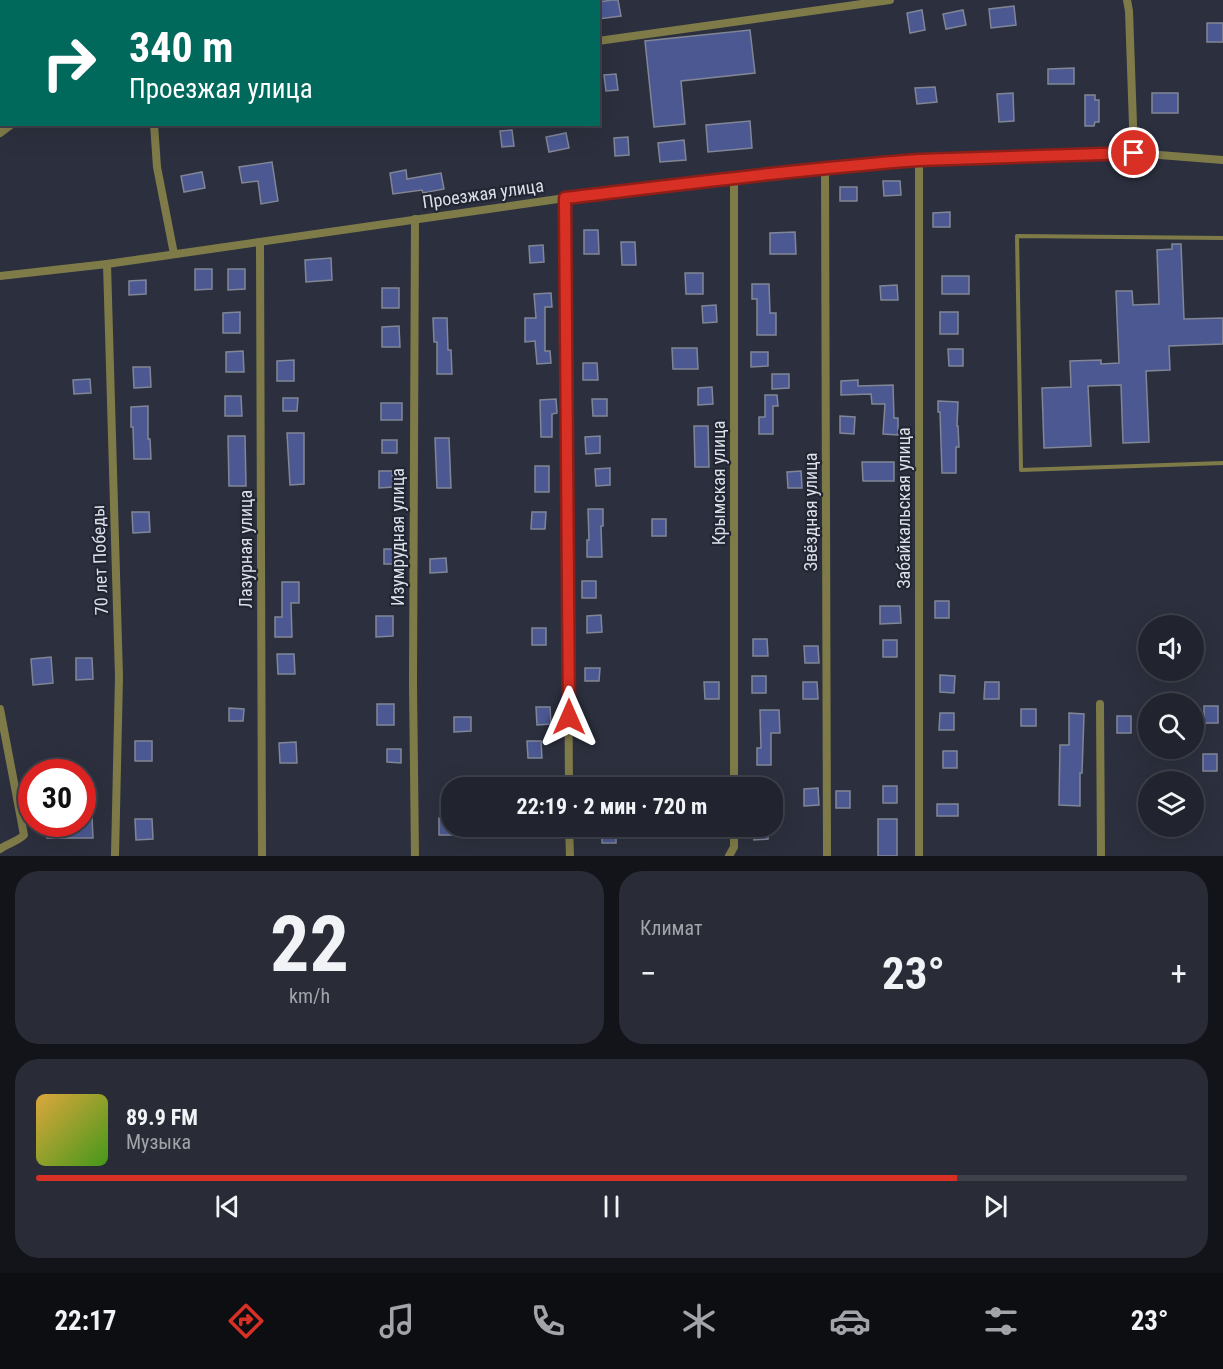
<!DOCTYPE html>
<html lang="ru">
<head>
<meta charset="utf-8">
<style>
	:root { --surface:#21242e; --page:#292c36; --text:#f1f3f6; --muted:#a2a4aa; --line:#3e414a; --accent:#d93025 }
	body { margin:0; font-family:"Roboto Condensed",sans-serif; background:var(--page); color:var(--text); height:100vh; display:flex; flex-direction:column; font-size:22px; white-space:nowrap }
	* { box-sizing:border-box; margin:0 }
	p { font-size:20px; color:var(--muted) }
	.icon { flex:none; width:33px; height:33px; fill:none; stroke:currentColor; stroke-width:2; stroke-linecap:round; stroke-linejoin:round }
	.map { position:relative; height:856px; overflow:hidden }
	.sheet { display:flex; flex-direction:column; gap:15px; padding:15px; background:#121419; flex:1 }
	.sheet>* { flex:none }
	.guide { position:absolute; left:0px; top:0px; width:600px; height:126px; box-shadow:0 6px 24px #0002,0 0 0 2px var(--line); background:#00695c; color:#fff; overflow:hidden }
	.tools { position:absolute; left:1138px; top:615px; display:grid; gap:12px }
	.tools a { display:grid; place-items:center; width:66px; height:66px; border-radius:50%; background:var(--surface); box-shadow:0 6px 24px #0002,0 0 0 2px var(--line); font-size:30px }
	.speed { position:absolute; left:18px; top:759px; display:flex; gap:12px; font-size:30px; font-weight:700; text-align:center }
	.speed>* { display:grid; place-content:center; width:78px; height:78px; border-radius:50%; background:var(--surface); box-shadow:0 6px 24px #0002,0 0 0 2px var(--line); line-height:1 }
	.speed .limit { border:9px solid #d22; background:#fff; color:#111 }
	.pin { position:absolute; display:grid; place-items:center; width:51px; height:51px; color:#fff; margin:-26px; border:3px solid #fff; border-radius:50%; box-shadow:0 2px 6px #0007 }
	.me { position:absolute; width:66px; margin:-33px; rotate:0deg; stroke-linejoin:round; filter:drop-shadow(0 0 4px #0008) }
	.turn { display:flex; align-items:center; gap:21px; height:126px; padding:0 30px; font-size:27px }
	.turn .icon { width:78px; height:78px; stroke-width:2.5 }
	.turn b { display:block; font-size:42px; line-height:51px }
	.big { font-size:45px; font-weight:700; line-height:1.1 }
	.sheet .tile { flex:1; display:flex; flex-direction:column; justify-content:center; gap:9px; min-width:0; padding:0 21px; border-radius:24px; background:var(--page) }
	.sheet .dial { align-items:center; gap:0 }
	.dial b { font-size:78px; line-height:1 }
	.song { display:flex; align-items:center; gap:18px }
	.cover { width:72px; height:72px; border-radius:9px; background:linear-gradient(135deg,hsl(40 70% 55%),hsl(100 70% 35%)) }
	.played { height:6px; border-radius:3px; background:linear-gradient(90deg,var(--accent) 80%,var(--line) 80%) }
	.keys { display:flex; justify-content:space-around; direction:ltr }
	.heat { display:flex; justify-content:space-between; align-items:center; font-size:33px; direction:ltr }
	.sheet .tiles { flex:1; display:grid; gap:15px; grid-template-columns:1fr 1fr }
	.tile:last-child { grid-column:span 2 }
	.trip { position:absolute; left:441px; top:777px; width:342px; height:60px; border-radius:24px; background:var(--surface); box-shadow:0 6px 24px #0002,0 0 0 2px var(--line); font-weight:700; line-height:60px; text-align:center }
	.tab-bar { display:flex; height:96px; justify-content:space-around; align-items:center; background:#0d0e12; color:var(--muted) }
	.tab-bar .icon { width:42px; height:42px }
	.tab-bar .selected { color:var(--accent) }
	.tab-bar b { font-size:27px; color:var(--text) }
	.map>svg:first-child { display:block }
	.building { fill:#4b5892; stroke:#818696; stroke-width:1.5 }
	.lines { fill:none; stroke-linecap:round; stroke-linejoin:round }
	.lane { stroke:#7f7b49; stroke-width:4 }
	.street { stroke:#7f7b49; stroke-width:8 }
	.route-casing { stroke:#8d1f18; stroke-width:15 }
	.route { stroke:#d93025; stroke-width:10 }
	.labels { text-anchor:middle; stroke-width:4.5; stroke-linejoin:round; paint-order:stroke }
	.street-label { font-size:18px; fill:#dcdfe8; stroke:#222633 }
</style>
</head>
<body>
<div class="map">
<svg width="1223" height="856" viewBox="0 0 1223 856">
	<rect width="100%" height="100%" fill="#2c303e"/>
	<g class="building">
		<path d="M612 0H618L621 16 598 19V2Z"/>
		<path d="M1014 6 1016 25 991 28 989 9Z"/>
		<path d="M922 10 925 30 910 33 907 13Z"/>
		<path d="M963 10 966 25 946 29 943 14Z"/>
		<rect x="1207" y="23" width="16" height="19"/>
		<path d="M750 30 755 73 681 81 685 124 654 127 645 41Z"/>
		<path d="M1074 68V84H1048V69Z"/>
		<path d="M616 74 618 90 606 91 604 75Z"/>
		<path d="M935 87 937 102 917 104 915 88Z"/>
		<path d="M1013 93 1014 121 999 122 997 94Z"/>
		<rect x="1152" y="93" width="26" height="20"/>
		<path d="M1085 95H1095V100H1099V122H1095L1094 126H1085Z"/>
		<path d="M750 121 752 148 708 152 706 125Z"/>
		<path d="M512 130 514 146 502 147 500 131Z"/>
		<path d="M566 133 569 148 549 152 546 137Z"/>
		<path d="M628 137 629 155 615 156 614 138Z"/>
		<path d="M684 140 686 160 660 162 658 143Z"/>
		<path d="M272 162 278 201 261 204 258 181 242 183 239 167Z"/>
		<path d="M406 170 407 179 441 173 444 189 423 193 422 190 393 194 390 173Z"/>
		<path d="M202 172 205 188 184 192 181 176Z"/>
		<path d="M883 181H900L901 195 884 196Z"/>
		<rect x="840" y="187" width="17" height="14"/>
		<path d="M950 212V227H933V213Z"/>
		<path d="M584 230H598L599 254H584Z"/>
		<path d="M795 232 796 254H770V233Z"/>
		<path d="M621 242H635L636 265H622Z"/>
		<path d="M1172 244H1181L1184 319 1223 318V344L1169 346 1170 370 1146 371 1149 442 1123 443 1121 385 1088 386 1091 446 1044 448 1042 388 1071 387 1070 361 1101 360V364L1119 363 1116 291H1132L1133 305 1159 304 1157 250 1172 249Z"/>
		<path d="M543 245 544 262 530 263 529 246Z"/>
		<path d="M331 258 332 280 306 282 305 260Z"/>
		<path d="M195 269H212V289L195 290Z"/>
		<path d="M228 269H245V289L228 290Z"/>
		<path d="M685 273H703V294H686Z"/>
		<rect x="942" y="276" width="27" height="18"/>
		<path d="M146 280V294L129 295V281Z"/>
		<path d="M752 284H769L770 313H776V335H757V299H752Z"/>
		<path d="M897 285 898 300H881L880 286Z"/>
		<rect x="382" y="288" width="17" height="20"/>
		<path d="M551 293 552 307H545V351H550L551 363 537 364 535 341 525 342V318H536L534 294Z"/>
		<path d="M716 305 717 322 703 323 702 306Z"/>
		<path d="M240 312V333H223V313Z"/>
		<rect x="940" y="312" width="18" height="22"/>
		<path d="M433 318H447L448 350H451L452 374H437V342H434Z"/>
		<path d="M399 326 400 347H382V327Z"/>
		<path d="M672 348H697L698 369H673Z"/>
		<path d="M948 349H963V366H949Z"/>
		<path d="M243 351 244 372H226V352Z"/>
		<path d="M751 352H768V366L751 367Z"/>
		<path d="M294 360V381H277V361Z"/>
		<path d="M583 363H597L598 380H583Z"/>
		<path d="M133 367H150L151 387 134 388Z"/>
		<path d="M772 374H789V388L772 389Z"/>
		<path d="M90 379 91 393 74 394 73 380Z"/>
		<path d="M858 380V386L893 385 894 418H898V435L883 434 885 404H872L871 394 841 395V381Z"/>
		<path d="M712 387 713 404 698 405V388Z"/>
		<path d="M765 395H777L778 406H773V434H759V417H765Z"/>
		<path d="M225 396H241L242 416H225Z"/>
		<path d="M283 398H298L297 411H283Z"/>
		<path d="M556 399 557 413 552 414V437H541L540 400Z"/>
		<path d="M592 399H607V416H593Z"/>
		<path d="M938 401 958 402 957 426H958L959 447H956V473H942L940 412H938Z"/>
		<rect x="381" y="403" width="21" height="17"/>
		<path d="M148 406V439H150L151 459H134L133 427H131V407Z"/>
		<path d="M840 416 855 417 854 434 840 433Z"/>
		<path d="M694 426H708L709 467H695Z"/>
		<path d="M287 433H304V484L290 485Z"/>
		<path d="M228 436H245L246 486H229Z"/>
		<path d="M600 436V453L586 454 585 437Z"/>
		<path d="M435 438H449L451 488H437Z"/>
		<rect x="382" y="440" width="15" height="13"/>
		<path d="M862 462H894V481H863Z"/>
		<rect x="535" y="466" width="14" height="26"/>
		<path d="M610 468V485L596 486 595 469Z"/>
		<path d="M379 471H392L393 487 379 488Z"/>
		<path d="M801 471 802 488H788L787 472Z"/>
		<path d="M588 509H603V526H601L602 557H587V540H589Z"/>
		<path d="M132 512H149L150 532 133 533Z"/>
		<path d="M532 512H546L545 529H531Z"/>
		<rect x="652" y="519" width="14" height="17"/>
		<rect x="384" y="549" width="13" height="15"/>
		<path d="M446 558 447 572 430 573V559Z"/>
		<rect x="582" y="581" width="14" height="17"/>
		<path d="M282 582H299V603H291L292 637H275V617H282Z"/>
		<rect x="935" y="601" width="14" height="17"/>
		<path d="M880 606H900L901 623 880 624Z"/>
		<path d="M601 615 602 632 587 633V616Z"/>
		<path d="M376 616H393V636L376 637Z"/>
		<rect x="532" y="628" width="14" height="17"/>
		<path d="M753 639H767L768 656H753Z"/>
		<rect x="883" y="640" width="14" height="17"/>
		<path d="M804 646H818L819 663H805Z"/>
		<path d="M277 654H294L295 674H278Z"/>
		<path d="M51 657 53 683 33 685 31 659Z"/>
		<path d="M76 658H92L93 679 76 680Z"/>
		<path d="M585 668H600L599 681H585Z"/>
		<path d="M940 675 955 676 954 693 940 692Z"/>
		<rect x="752" y="676" width="14" height="17"/>
		<path d="M704 682H719V699H705Z"/>
		<path d="M803 682H817L818 699H803Z"/>
		<path d="M985 682H999V699H984Z"/>
		<rect x="377" y="704" width="17" height="21"/>
		<rect x="1204" y="706" width="14" height="17"/>
		<path d="M536 707H550L551 724 537 725Z"/>
		<path d="M229 708 244 709 243 721H229Z"/>
		<rect x="1021" y="709" width="15" height="17"/>
		<path d="M760 710H779L780 733H771V765H757V748H761Z"/>
		<path d="M940 713H954V730H939Z"/>
		<path d="M1069 713 1084 714 1082 773H1080V806L1059 805 1060 745H1069Z"/>
		<rect x="1117" y="716" width="14" height="17"/>
		<path d="M454 717H471V731L454 732Z"/>
		<rect x="135" y="741" width="17" height="20"/>
		<path d="M527 741H541L542 758H528Z"/>
		<path d="M296 742 297 763H280L279 743Z"/>
		<path d="M387 749H401V763L387 762Z"/>
		<rect x="943" y="751" width="14" height="17"/>
		<rect x="1203" y="754" width="14" height="17"/>
		<rect x="883" y="786" width="14" height="17"/>
		<path d="M818 788 819 805 804 806V789Z"/>
		<rect x="836" y="791" width="14" height="17"/>
		<rect x="937" y="804" width="21" height="12"/>
		<path d="M82 817H92L93 838H47V824H82Z"/>
		<path d="M439 818H452L453 835H439Z"/>
		<path d="M135 819H152L153 839 136 840Z"/>
		<rect x="878" y="819" width="19" height="37"/>
		<rect x="602" y="826" width="14" height="17"/>
		<path d="M753 826H768V839L754 840Z"/>
	</g>
	<g class="lines">
		<path class="lane" d="M1223 238 1017 236 1021 470 1223 463"/>
		<g class="street">
			<path d="M1127 0 1129 11 1134 153"/>
			<path d="M598 41 890 0"/>
			<path d="M154 124 157 167 174 254"/>
			<path d="M0 133 12 124"/>
			<path d="M825 168 827 856"/>
			<path d="M734 178V788"/>
			<path d="M565 198 569 788"/>
			<path d="M415 219 413 683 415 856"/>
			<path d="M260 242 262 856"/>
			<path d="M107 264 119 677 115 856"/>
			<path d="M0 276 107 264 565 198 825 168 919 160 1134 153 1223 160"/>
			<path d="M1100 704 1101 856"/>
			<path d="M0 709 24 835C17 842 8 843 0 849"/>
			<path d="M569 826 570 856"/>
			<path d="M729 856 734 847V826"/>
			<path d="M919 856V160"/>
		</g>
	</g>
	<g class="lines">
		<g class="route-casing">
			<path id="route" d="M569 717 565 198C683 184 801 169 919 160L1134 153"/>
		</g>
		<use href="#route" class="route"/>
	</g>
	<g class="labels">
		<g class="street-label">
			<text transform="translate(483 194) rotate(-8)" y="6">Проезжая улица</text>
			<text transform="translate(719 483) rotate(-90)" y="6">Крымская улица</text>
			<text transform="translate(904 508) rotate(-90)" y="6">Забайкальская улица</text>
			<text transform="translate(811 512) rotate(-90)" y="6">Звёздная улица</text>
			<text transform="translate(398 537) rotate(-90)" y="6">Изумрудная улица</text>
			<text transform="translate(246 549) rotate(-90)" y="6">Лазурная улица</text>
			<text transform="translate(100 560) rotate(-92)" y="6">70 лет Победы</text>
		</g>
	</g>
</svg>
<div class="tools">
<a><svg class="icon" aria-label="sound" viewBox="0 0 24 24"><path d="M4 9h4l5-4v14l-5-4H4zM17 9q2 3 0 6"/></svg></a>
<a><svg class="icon" aria-label="search" viewBox="0 0 24 24"><circle cx="10" cy="10" r="6"/><path d="M15 15l6 6"/></svg></a>
<a><svg class="icon" aria-label="layers" viewBox="0 0 24 24"><path d="M12 4l9 5-9 5-9-5zM3 14l9 5 9-5"/></svg></a>
</div>
<div class="speed"><div class="limit">30</div></div>
<div class="pin" style="left:1134px;top:153px;background:#d93025"><svg class="icon" aria-label="arrive" viewBox="0 0 24 24"><path d="M6 21V4h12l-3 4 3 4H6"/></svg></div>
<svg class="me" style="left:569px;top:717px" viewBox="-20 -20 40 40"><path d="M0-17L14 15 0 8-14 15z" fill="#d93025" stroke="#fff" stroke-width="4"/></svg>
<div class="trip">22:19 · 2 мин · 720 m</div>
<div class="guide">
<div class="turn"><svg class="icon" aria-label="right" viewBox="0 0 24 24"><path d="M7 20v-9h11M14 6l5 5-5 5"/></svg><div><b>340 m</b>Проезжая улица</div></div>
</div>
</div>
<section class="sheet">
<div class="tiles">
<div class="tile dial"><b>22</b><p>km/h</p></div>
<div class="tile"><p>Климат</p>
<div class="heat"><a>−</a><b class="big">23°</b><a>+</a></div>
</div>
<div class="tile">
<div class="song"><i class="cover"></i><div><b>89.9 FM</b><p>Музыка</p></div></div>
<div class="played"></div>
<div class="keys"><svg class="icon" aria-label="previous" viewBox="0 0 24 24"><path d="M18 5L8 12l10 7zM5 5v14"/></svg><svg class="icon" aria-label="pause" viewBox="0 0 24 24"><path d="M8 5v14M16 5v14"/></svg><svg class="icon" aria-label="next" viewBox="0 0 24 24"><path d="M6 5l10 7-10 7zM19 5v14"/></svg></div>
</div>
</div>
</section>
<nav class="tab-bar">
<b>22:17</b>
<svg class="icon selected" aria-label="directions" viewBox="0 0 24 24"><path d="M12 3l9 9-9 9-9-9zM9 14v-3h6M13 9l2 2-2 2"/></svg>
<svg class="icon" aria-label="music" viewBox="0 0 24 24"><path d="M9 18V5l10-2v13"/><circle cx="6" cy="18" r="3"/><circle cx="16" cy="16" r="3"/></svg>
<svg class="icon" aria-label="phone" viewBox="0 0 24 24"><path d="M5 4h4l2 5-3 2q2 4 5 5l2-3 5 2v4C11 20 4 13 5 4z"/></svg>
<svg class="icon" aria-label="climate" viewBox="0 0 24 24"><path d="M12 3v18M4 7l16 10M4 17L20 7"/></svg>
<svg class="icon" aria-label="car" viewBox="0 0 24 24"><path d="M5 17H2v-5l4-1 3-4h7l3 4 3 1v5h-3M9 17h6M6 11h13"/><circle cx="7" cy="17" r="2"/><circle cx="17" cy="17" r="2"/></svg>
<svg class="icon" aria-label="filters" viewBox="0 0 24 24"><path d="M4 7h16M4 17h16"/><circle cx="9" cy="7" r="2"/><circle cx="15" cy="17" r="2"/></svg>
<b>23°</b>
</nav>
</body>
</html>
